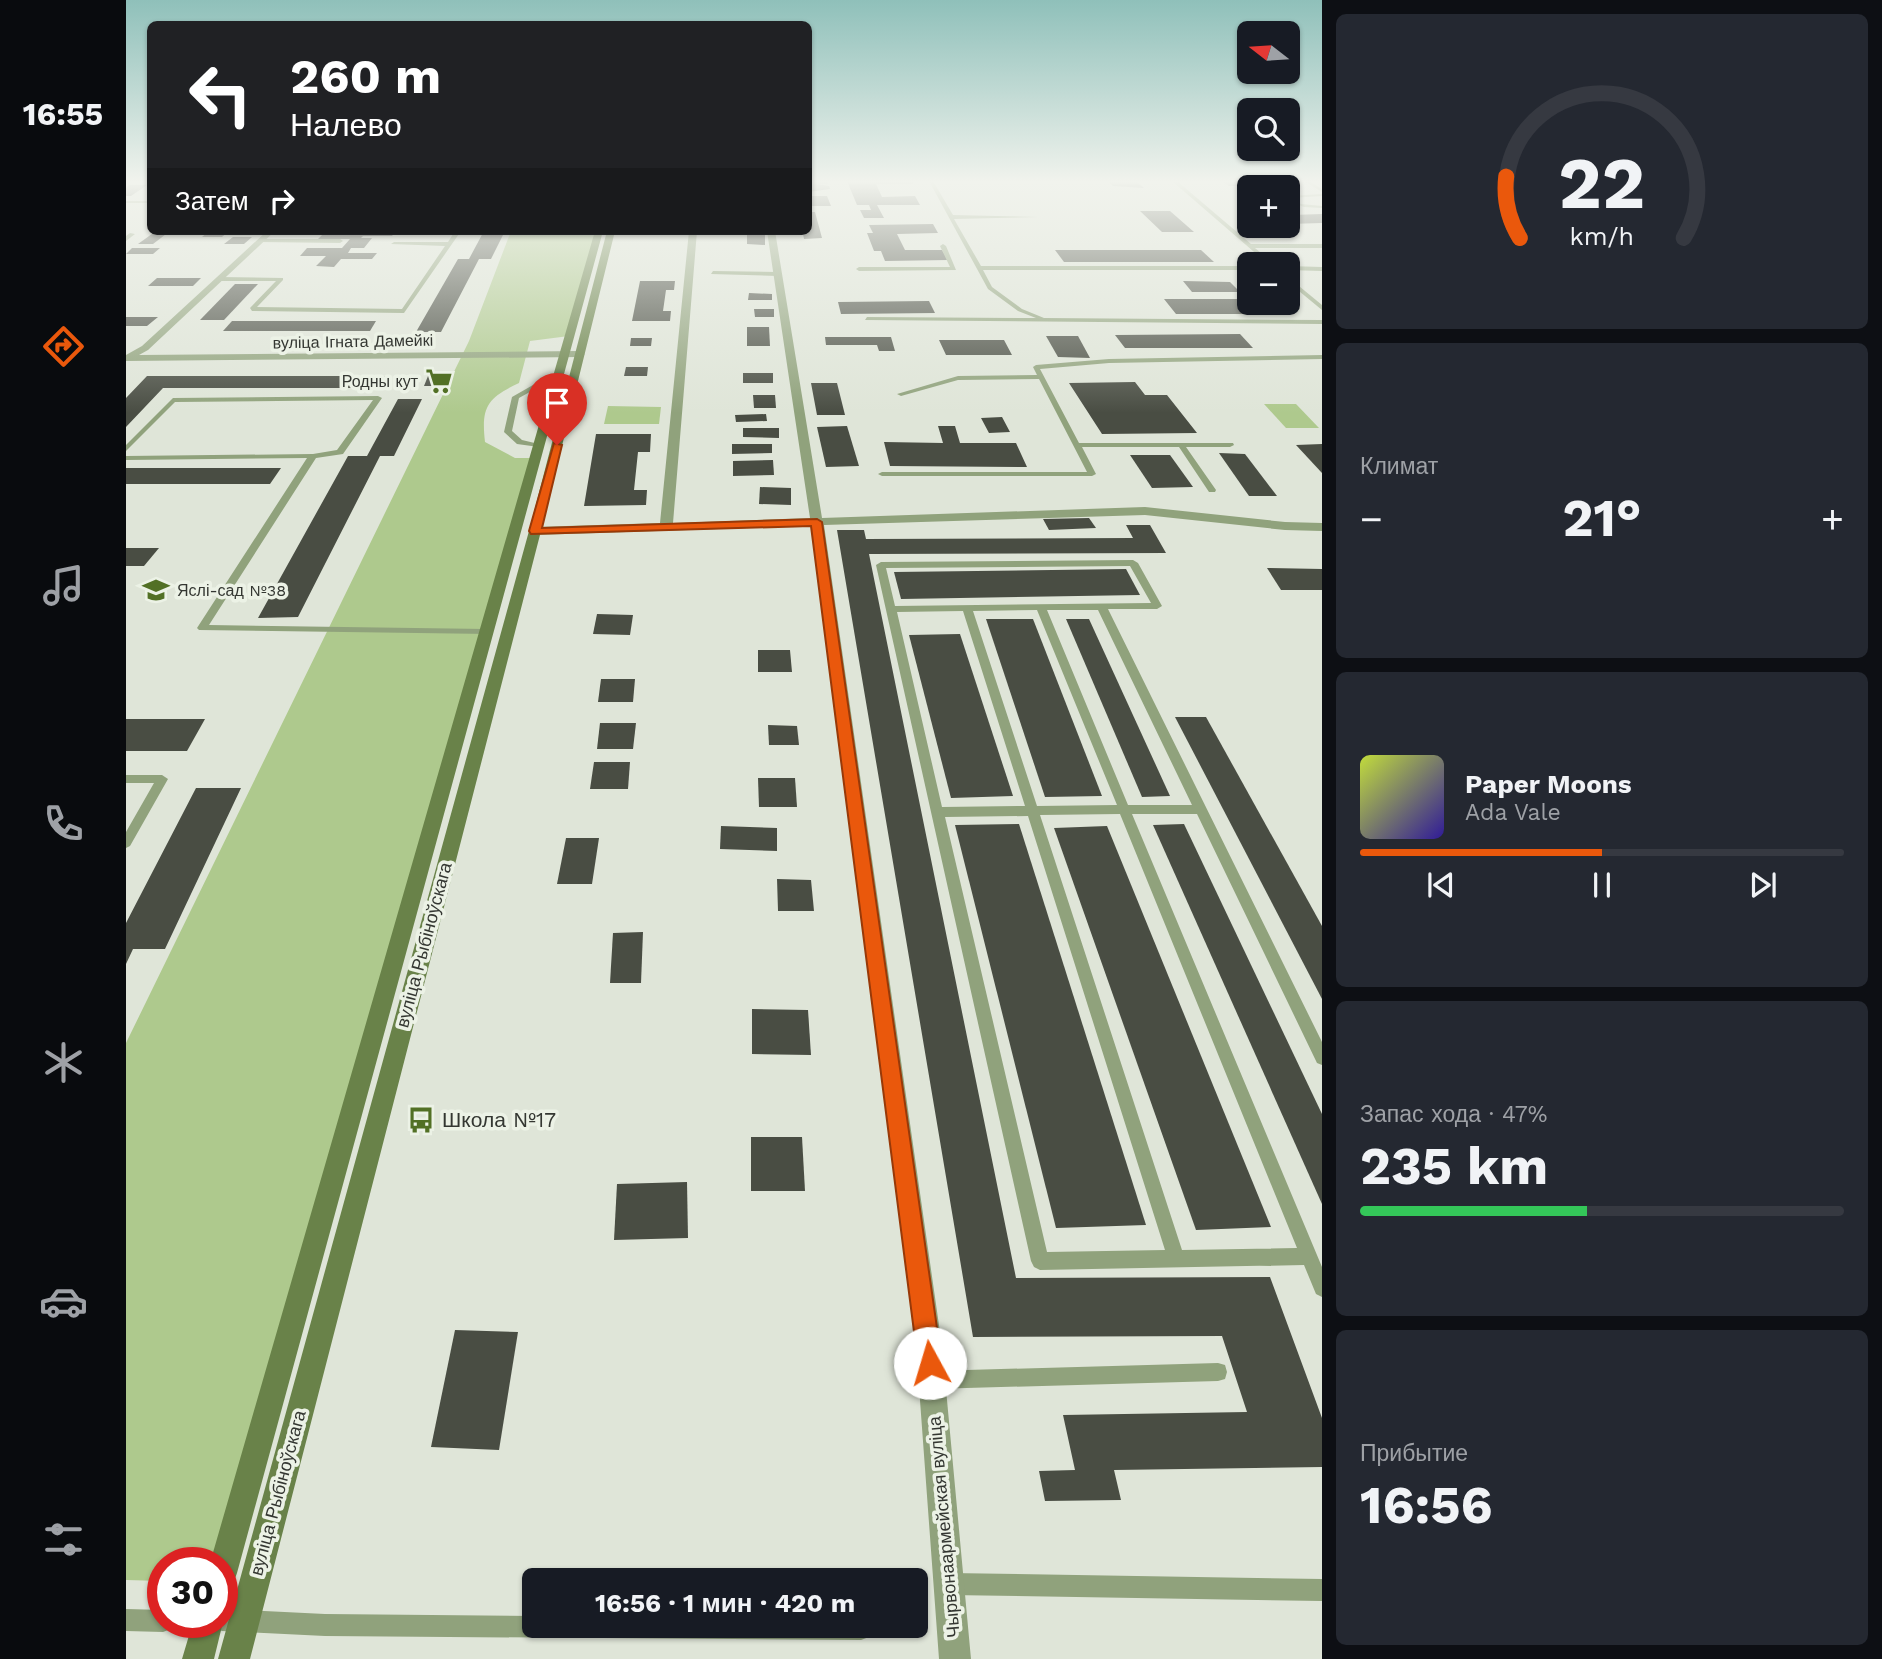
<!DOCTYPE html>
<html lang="ru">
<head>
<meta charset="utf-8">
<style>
	:root { --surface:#171b24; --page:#242831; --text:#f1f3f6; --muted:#9ea1a6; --line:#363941; --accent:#ea580c }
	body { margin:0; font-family:"Work Sans",sans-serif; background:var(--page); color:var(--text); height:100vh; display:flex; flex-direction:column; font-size:26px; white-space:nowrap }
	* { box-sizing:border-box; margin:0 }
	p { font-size:23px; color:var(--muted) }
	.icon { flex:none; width:38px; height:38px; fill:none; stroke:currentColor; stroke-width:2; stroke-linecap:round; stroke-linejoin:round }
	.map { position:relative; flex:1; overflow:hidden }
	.sheet { display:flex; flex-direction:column; gap:14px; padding:14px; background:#0d0f14; width:560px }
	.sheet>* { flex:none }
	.banner { position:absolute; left:21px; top:21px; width:665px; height:214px; border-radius:10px; box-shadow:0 2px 5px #0004; background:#202124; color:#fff; overflow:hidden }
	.needle { width:46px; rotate:287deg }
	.buttons { position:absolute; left:1111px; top:21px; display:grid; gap:14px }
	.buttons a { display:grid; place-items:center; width:63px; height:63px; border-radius:10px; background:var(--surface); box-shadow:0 2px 5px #0004; font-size:35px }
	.speed { position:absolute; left:21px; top:1547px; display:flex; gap:14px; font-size:35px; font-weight:700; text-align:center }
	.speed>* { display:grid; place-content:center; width:91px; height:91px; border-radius:50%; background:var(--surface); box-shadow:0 2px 5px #0004; line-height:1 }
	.speed .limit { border:10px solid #d22; background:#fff; color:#111 }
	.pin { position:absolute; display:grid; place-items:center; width:60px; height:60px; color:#fff; margin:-72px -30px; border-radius:50% 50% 50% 0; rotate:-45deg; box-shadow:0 0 7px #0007 }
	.pin .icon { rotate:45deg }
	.me { position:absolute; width:77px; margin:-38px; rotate:354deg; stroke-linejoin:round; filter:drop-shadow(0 0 5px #0008) }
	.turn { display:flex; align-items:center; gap:24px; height:147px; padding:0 28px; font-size:32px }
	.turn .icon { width:91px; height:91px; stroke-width:2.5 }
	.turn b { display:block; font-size:49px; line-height:60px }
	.then { display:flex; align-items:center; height:66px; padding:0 28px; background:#0003; gap:14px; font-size:26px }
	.big { font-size:52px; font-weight:700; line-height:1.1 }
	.sheet .tile { flex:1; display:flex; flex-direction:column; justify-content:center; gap:10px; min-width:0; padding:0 24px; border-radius:10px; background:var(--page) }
	.sheet .dial { align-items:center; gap:0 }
	.dial svg { height:182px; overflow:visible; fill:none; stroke:var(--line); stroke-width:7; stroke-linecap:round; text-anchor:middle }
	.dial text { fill:var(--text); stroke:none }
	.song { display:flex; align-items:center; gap:21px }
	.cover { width:84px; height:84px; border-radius:10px; background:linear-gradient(135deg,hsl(70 70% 55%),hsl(250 70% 35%)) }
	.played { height:7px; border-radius:4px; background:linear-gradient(90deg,var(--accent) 50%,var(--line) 50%) }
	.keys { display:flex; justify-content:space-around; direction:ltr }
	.heat { display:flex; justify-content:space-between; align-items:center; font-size:38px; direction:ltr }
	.charge { height:10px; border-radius:5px; background:linear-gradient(90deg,#34c759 47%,var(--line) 0) }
	.trip { position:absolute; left:396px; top:1568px; width:406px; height:70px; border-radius:10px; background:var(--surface); box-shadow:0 2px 5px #0004; font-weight:700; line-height:70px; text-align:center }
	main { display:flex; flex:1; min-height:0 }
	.menu { display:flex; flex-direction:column; width:126px; justify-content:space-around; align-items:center; background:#090b0e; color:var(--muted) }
	.menu .icon { width:49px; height:49px }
	.menu .selected { color:var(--accent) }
	.menu b { font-size:32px; color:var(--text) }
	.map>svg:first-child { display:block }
	.green { fill:#aec98d }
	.building { fill:#494d43 }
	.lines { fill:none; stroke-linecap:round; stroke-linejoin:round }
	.service { fill:#90a27c; fill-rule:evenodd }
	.minor { fill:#90a27c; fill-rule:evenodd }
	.secondary { fill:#698249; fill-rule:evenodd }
	.route { fill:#ea580c; stroke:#983908; stroke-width:2 }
	.labels { text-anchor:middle; stroke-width:7; stroke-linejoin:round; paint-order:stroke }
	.far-street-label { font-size:16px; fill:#343732; stroke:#ecf2e6 }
	.far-poi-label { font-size:16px; fill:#343732; stroke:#ecf2e6; text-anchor:end }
	.street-label { font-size:18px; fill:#343732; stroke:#ecf2e6 }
	.near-poi-label { font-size:21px; fill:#343732; stroke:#ecf2e6; text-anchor:start }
</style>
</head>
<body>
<main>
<nav class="menu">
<b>16:55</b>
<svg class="icon selected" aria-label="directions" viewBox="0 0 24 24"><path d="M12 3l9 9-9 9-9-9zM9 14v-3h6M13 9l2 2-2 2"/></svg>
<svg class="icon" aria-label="music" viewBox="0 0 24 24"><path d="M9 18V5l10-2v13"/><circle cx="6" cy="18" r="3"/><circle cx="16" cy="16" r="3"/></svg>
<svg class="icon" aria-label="phone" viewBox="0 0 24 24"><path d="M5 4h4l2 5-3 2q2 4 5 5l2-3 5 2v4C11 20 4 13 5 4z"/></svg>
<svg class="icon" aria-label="climate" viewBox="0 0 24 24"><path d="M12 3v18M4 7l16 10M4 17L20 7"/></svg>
<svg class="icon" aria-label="car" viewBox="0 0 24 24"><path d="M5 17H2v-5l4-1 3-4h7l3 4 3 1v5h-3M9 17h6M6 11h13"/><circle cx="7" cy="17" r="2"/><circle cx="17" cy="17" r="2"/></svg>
<svg class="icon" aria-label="filters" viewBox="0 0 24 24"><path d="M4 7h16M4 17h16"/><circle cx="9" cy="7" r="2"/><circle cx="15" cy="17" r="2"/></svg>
</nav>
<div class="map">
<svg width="1196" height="1659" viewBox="0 0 1196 1659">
	<rect width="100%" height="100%" fill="#dfe5d8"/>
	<g class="green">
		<path d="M385 231H471L443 336 404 341 393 383C361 398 355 407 359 442L389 458H408L93 1563H37V1581L0 1580V1043L343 341Z"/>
		<path d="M1138 404H1170L1193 428H1160Z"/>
		<path d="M482 406 535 407 533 424H478Z"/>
	</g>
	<g class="building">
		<path d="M682 181H701L702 184H691L703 186 704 189 682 192Z"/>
		<path d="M721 181H786L787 184H750L756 197 789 196 794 205H751L758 218H738L734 210H745L743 205H731Z"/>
		<path d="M994 181H1010L1018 188 987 186 983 182Z"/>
		<path d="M1096 181H1147L1154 186H1103Z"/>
		<path d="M3 185H21L5 196H0V188Z"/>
		<path d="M682 196H701L705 206H684Z"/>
		<path d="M1014 211H1044L1068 232H1036Z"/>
		<path d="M682 212H689L696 238 678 239 677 234H669L668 231H682Z"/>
		<path d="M1162 212 1165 215 1196 214V223L1162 224Z"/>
		<path d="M807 224 812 233 771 234 779 250H816L822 260 759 261 755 251H748L741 233H747L743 225Z"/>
		<path d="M30 231H44L27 244H12Z"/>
		<path d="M83 231H103L96 237H76Z"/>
		<path d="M225 231H270L266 236H237L235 238H246L238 248H225L222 253H251L246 259H215L208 267 190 266 200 256H174L181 248H216L224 239H192L197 234H222Z"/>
		<path d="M358 231H379L365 259H353L315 332H290L332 259H343Z"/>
		<path d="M621 234H639V245L621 244Z"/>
		<path d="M107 237H126L118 244H98Z"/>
		<path d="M6 248H34L27 254H0Z"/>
		<path d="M929 250H1075L1088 262H938Z"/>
		<path d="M31 278H75L67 286H22Z"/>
		<path d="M514 281H549L548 290H540L537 311H545L544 321H506Z"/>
		<path d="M1057 281 1104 282 1114 292H1066Z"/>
		<path d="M109 284H132L98 320H74Z"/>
		<path d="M623 293 646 294V300H622Z"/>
		<path d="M1038 299H1124V303H1129L1141 314H1050Z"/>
		<path d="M803 301 809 313 715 314 712 302Z"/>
		<path d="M628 309H648V317H629Z"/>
		<path d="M0 317H32L21 326H0Z"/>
		<path d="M106 321H250L244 331H97Z"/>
		<path d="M621 327H643L644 346H621Z"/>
		<path d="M1114 334 1127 348H999L989 335Z"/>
		<path d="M920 336H952L964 358 932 357Z"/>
		<path d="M699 337H765L769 351H753L751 345H700Z"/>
		<path d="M505 338H526L525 346H504Z"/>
		<path d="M813 340H878L886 355H820Z"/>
		<path d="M500 367H522L521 376H498Z"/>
		<rect x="617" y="373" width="30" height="10"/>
		<path d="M21 376H266L260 388H37L0 427V398Z"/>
		<path d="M302 376H321L317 386H298Z"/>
		<path d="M1009 382 1019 395H1041L1071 433 976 434 943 383Z"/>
		<path d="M685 383H711L719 415H691Z"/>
		<path d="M627 395H649L650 408H628Z"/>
		<path d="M272 399H296L268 456H254L172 617 132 618 222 456H241Z"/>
		<path d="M640 414 641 421 610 422 609 415Z"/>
		<path d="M876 417 884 432 863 433 855 418Z"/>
		<path d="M721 426 733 466 700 467 691 427Z"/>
		<path d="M812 426H829L834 443H890L901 467 764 466 758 442 817 443Z"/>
		<path d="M617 428H653V438L617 437Z"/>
		<path d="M470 434H525L524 452H512L508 490H521L520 505 458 506Z"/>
		<path d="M606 444H646V453L606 454Z"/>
		<path d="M1196 444V473L1170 445Z"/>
		<path d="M1093 453 1119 454 1151 496H1123Z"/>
		<path d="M1004 455H1044L1067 487 1026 488Z"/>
		<path d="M647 460 648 475 607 476V461Z"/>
		<path d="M0 468H155L144 484H0Z"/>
		<path d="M634 487 665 488V505L633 504Z"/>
		<path d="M963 518 970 528 923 530 917 519Z"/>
		<path d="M1000 525H1024L1040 553 743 554 890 1278 1144 1277 1196 1418V1467L988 1470 995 1500 919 1501 913 1471 949 1470 937 1415 1121 1412 1096 1336 847 1337 711 530H738L740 539 1007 538Z"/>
		<path d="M0 548H33L18 566H0Z"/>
		<path d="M1141 568 1196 569V590H1155Z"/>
		<path d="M1000 569 1014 595 775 599 768 572Z"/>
		<path d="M471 614 507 615 504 635 467 634Z"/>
		<path d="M860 619H907L976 796 919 797Z"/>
		<path d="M940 619H963L1044 796 1016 797Z"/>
		<path d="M834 634 887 796 825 798 783 635Z"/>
		<path d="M632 650H664L666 672H632Z"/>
		<path d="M475 679H509L507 702H472Z"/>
		<path d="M1049 717H1080L1196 926V999Z"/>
		<path d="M0 719H79L61 751H0Z"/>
		<path d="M474 723H510L507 749H471Z"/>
		<path d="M642 725 671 726 673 745H643Z"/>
		<path d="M468 762H504L502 789H464Z"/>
		<path d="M632 778H669L671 807H633Z"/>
		<path d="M70 788H115L39 949H7L0 964V923Z"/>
		<path d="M893 824 1020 1225 930 1228 829 825Z"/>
		<path d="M1058 824 1196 1114V1204L1027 825Z"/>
		<path d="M595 826 651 828V851L594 849Z"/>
		<path d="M981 826 1145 1227 1070 1230 928 828Z"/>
		<path d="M440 838H473L466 884H431Z"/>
		<path d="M651 879 685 880 688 911H652Z"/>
		<path d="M517 932 515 983H484L487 933Z"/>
		<path d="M626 1009 682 1010 685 1055 626 1054Z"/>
		<path d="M625 1137H676L679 1191H625Z"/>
		<path d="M561 1182 562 1238 488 1240 491 1184Z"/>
		<path d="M329 1330 392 1332 373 1450 305 1447Z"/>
	</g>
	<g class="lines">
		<g class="service">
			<path d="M803 181H807L827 215 912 217 828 219 855 266H1124V270H857L866 287 896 309 918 318 1196 320V324L739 320 741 317 910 318 892 311 862 289Z"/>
			<path d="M1046 181H1051L1125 244H1196V248H1129L1148 264H1142Z"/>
			<path d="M1178 181H1183L1196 189V192Z"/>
			<path d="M1196 194V196L1164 198 1175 204 1196 206V208L1178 207 1162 201V196Z"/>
			<rect x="0" y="201" width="24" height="2"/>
			<path d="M329 231H335L278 313 126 311 124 308 150 281H94L91 279 94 277 157 278V280L131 307 276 309 319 246 265 244 268 242H322Z"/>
			<path d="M4 233 9 234 0 241V236Z"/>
			<path d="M134 239H214L217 241 214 243 132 242Z"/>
			<path d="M817 244 820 246 830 270 733 271 730 269 733 267H824L814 246Z"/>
			<path d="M1162 266 1196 267V271L1162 270Z"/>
			<path d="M587 271 652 272 655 274 652 276 585 274Z"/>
			<path d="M1162 277 1196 305V310L1162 282Z"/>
			<path d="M1196 355V359L983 363 914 369 953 443H1107L1108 445 1104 447H1060L1090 490 1089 492H1083L1053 447H956L970 474 966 476H756L752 474 756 472H961L913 379 832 380 775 396 771 394 832 376 911 375 907 367 910 365 983 359Z"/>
			<path d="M433 380V382L418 384 393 398 386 431 396 440 417 445 413 447 391 444 378 432 386 397 414 381Z"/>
			<path d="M252 396 256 398 217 454 190 458 83 625 360 629 364 630V634L73 630 71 628 181 458 0 460V456L187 454 211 450 247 400 49 402 0 451V445L47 398Z"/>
			<path d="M1007 560 1012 563 1036 606 1031 609H982L1196 1042V1065L1191 1063 1071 814H1006L1196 1267V1297L1190 1294 1178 1265 914 1270 908 1267 905 1261 750 565 755 562ZM1004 566 1025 603 769 606 760 568ZM911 610 991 805 911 806 847 611ZM921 610H972L1066 805H1002ZM837 611 899 806 816 807 771 612ZM994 814 1171 1248 1056 1250 914 815ZM902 816 1039 1250 921 1252 819 817Z"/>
			<path d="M0 775H36L42 779 4 846 0 848V832L28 783H0Z"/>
			<path d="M1092 1363 1099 1365 1101 1372 1099 1379 1092 1381 806 1389 799 1387 797 1380 799 1373 806 1371Z"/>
			<path d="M823 1573 1196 1579V1601L823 1595 816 1591 812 1584 816 1577Z"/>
			<path d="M0 1609 37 1610V1622H47L45 1629 37 1632 0 1631Z"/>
			<path d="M96 1609 199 1614 408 1616V1626H744L746 1629 743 1637 735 1640 199 1636 96 1631 88 1628 86 1622H96Z"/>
		</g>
		<g class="minor">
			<path d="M141 231H149L22 350 13 355 454 351 459 354 454 357 0 361V355L16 346Z"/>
			<path d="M563 231H571L547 523 684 518 641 231H649L696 518 1019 507 1159 522 1196 523V531L1159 530 1019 515 698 525 816 1346 845 1659H813L790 1346 685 526 409 535 403 531 409 527 534 523Z"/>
		</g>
		<g class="secondary">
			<path d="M469 231H477L111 1573 107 1584 96 1588V1563H84Z"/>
			<path d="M481 231H489L415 531 124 1659H92L403 531Z"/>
			<path d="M96 1619 97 1622 88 1659H56L67 1622H96Z"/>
		</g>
	</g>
	<linearGradient id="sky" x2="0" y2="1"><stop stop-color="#8fc0ba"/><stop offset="0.44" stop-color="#f1f3ed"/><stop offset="1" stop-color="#f1f3ed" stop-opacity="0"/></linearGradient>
	<rect width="1196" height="413" fill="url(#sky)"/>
	<path class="route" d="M428 443 436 445 416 528 691 519 696 522 816 1363 813 1371 804 1375 796 1371 792 1363 685 526 405 534 403 531Z"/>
	<defs>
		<g id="supermarket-bare" transform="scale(2.1)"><path d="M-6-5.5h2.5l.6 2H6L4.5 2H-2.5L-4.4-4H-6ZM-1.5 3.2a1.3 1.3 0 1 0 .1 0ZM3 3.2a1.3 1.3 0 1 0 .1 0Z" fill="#527025" stroke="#ecf2e6" stroke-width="2.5" paint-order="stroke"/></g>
		<g id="school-bare" transform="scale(2.1)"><path d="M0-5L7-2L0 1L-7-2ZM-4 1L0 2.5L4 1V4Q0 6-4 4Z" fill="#527025" stroke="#ecf2e6" stroke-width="2.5" paint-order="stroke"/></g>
		<g id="bus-bare" transform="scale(2.1)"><path d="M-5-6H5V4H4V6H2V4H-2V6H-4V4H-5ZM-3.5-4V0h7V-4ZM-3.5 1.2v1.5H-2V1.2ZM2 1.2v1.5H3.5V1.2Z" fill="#527025" stroke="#ecf2e6" stroke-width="2.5" paint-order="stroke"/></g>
	</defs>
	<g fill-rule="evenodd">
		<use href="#supermarket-bare" x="313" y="381"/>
		<use href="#school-bare" x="30" y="590"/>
		<use href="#bus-bare" x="295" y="1120"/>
	</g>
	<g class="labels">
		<g class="far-street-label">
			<text transform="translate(227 341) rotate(-1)" y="6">вуліца Ігната Дамейкі</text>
		</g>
		<g class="far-poi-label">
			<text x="292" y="387">Родны кут</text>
			<text x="51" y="596" text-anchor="start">Яслі-сад №38</text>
		</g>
		<g class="street-label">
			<text transform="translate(298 945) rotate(-75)" y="6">вуліца Рыбіноўскага</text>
			<text transform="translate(152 1493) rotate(-75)" y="6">вуліца Рыбіноўскага</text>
			<text transform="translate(818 1527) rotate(-95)" y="6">Чырвонаармейская вуліца</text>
		</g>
		<g class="near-poi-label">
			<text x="316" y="1127">Школа №17</text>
		</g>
	</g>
</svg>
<div class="buttons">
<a><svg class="needle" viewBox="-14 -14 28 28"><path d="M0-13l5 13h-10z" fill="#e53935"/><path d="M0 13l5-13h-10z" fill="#9ea1a6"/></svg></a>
<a><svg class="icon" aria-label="search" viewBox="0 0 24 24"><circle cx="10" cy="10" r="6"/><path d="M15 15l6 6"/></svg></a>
<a>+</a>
<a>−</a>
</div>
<div class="speed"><div class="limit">30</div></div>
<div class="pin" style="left:431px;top:445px;background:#d93025"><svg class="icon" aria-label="arrive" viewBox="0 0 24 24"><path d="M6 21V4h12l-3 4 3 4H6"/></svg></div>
<svg class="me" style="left:804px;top:1363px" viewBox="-20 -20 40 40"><circle r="19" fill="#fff"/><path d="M0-13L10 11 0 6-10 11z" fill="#ea580c"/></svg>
<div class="trip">16:56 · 1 мин · 420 m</div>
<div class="banner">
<div class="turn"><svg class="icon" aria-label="left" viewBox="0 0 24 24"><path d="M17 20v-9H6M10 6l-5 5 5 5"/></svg><div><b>260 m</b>Налево</div></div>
<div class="then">Затем<svg class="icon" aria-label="right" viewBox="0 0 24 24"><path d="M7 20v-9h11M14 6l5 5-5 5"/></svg></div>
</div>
</div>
<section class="sheet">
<div class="tile dial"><svg viewBox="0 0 100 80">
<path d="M14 69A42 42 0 1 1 86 69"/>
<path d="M14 69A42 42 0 0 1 8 42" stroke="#ea580c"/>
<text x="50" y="56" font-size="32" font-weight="700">22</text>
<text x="50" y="72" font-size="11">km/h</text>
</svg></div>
<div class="tile"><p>Климат</p>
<div class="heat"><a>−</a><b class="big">21°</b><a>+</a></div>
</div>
<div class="tile">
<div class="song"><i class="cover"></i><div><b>Paper Moons</b><p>Ada Vale</p></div></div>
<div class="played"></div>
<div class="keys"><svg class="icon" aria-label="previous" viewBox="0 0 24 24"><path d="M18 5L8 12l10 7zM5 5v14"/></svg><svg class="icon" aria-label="pause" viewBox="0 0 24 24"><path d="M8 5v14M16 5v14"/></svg><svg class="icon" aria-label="next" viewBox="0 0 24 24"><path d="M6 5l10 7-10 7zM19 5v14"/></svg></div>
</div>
<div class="tile"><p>Запас хода · 47%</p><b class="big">235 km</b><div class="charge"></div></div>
<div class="tile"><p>Прибытие</p><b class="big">16:56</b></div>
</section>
</main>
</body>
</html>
